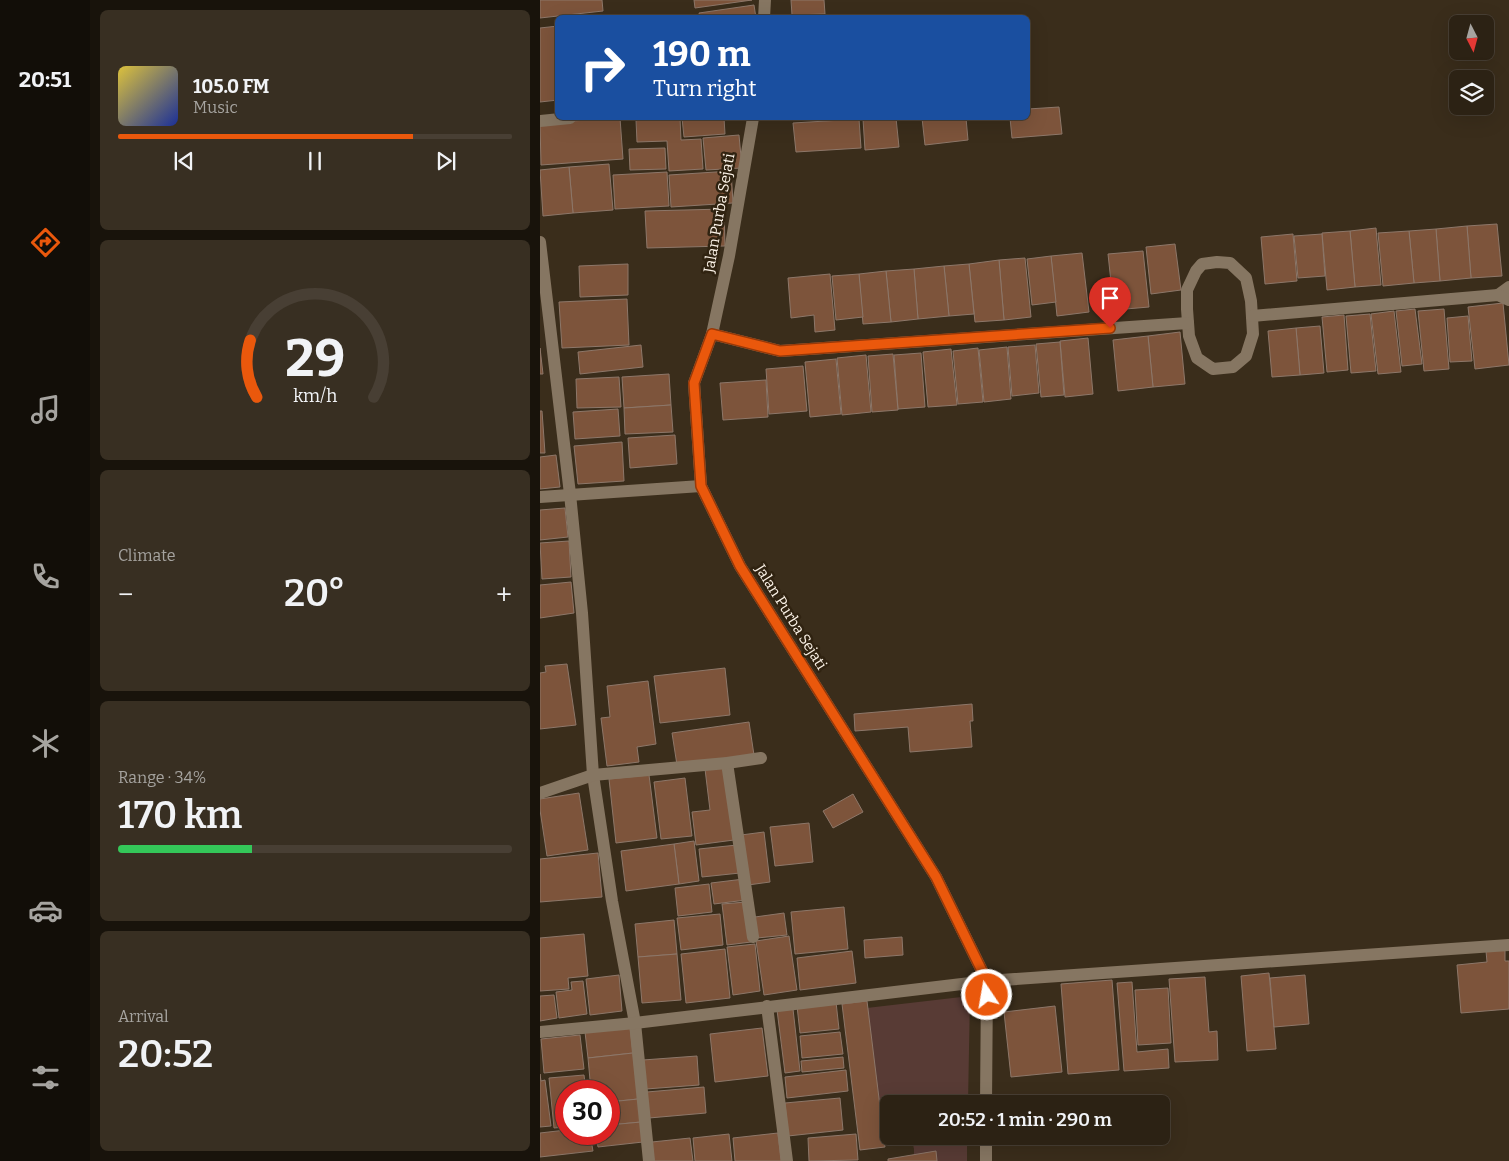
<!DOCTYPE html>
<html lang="en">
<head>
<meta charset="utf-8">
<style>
	:root { --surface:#2c2214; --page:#382f22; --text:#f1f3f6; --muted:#a6a4a0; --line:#483f34; --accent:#ea580c }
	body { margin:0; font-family:Bitter,serif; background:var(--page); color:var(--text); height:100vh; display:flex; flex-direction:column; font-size:19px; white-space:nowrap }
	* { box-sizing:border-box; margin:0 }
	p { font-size:16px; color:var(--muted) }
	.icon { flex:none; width:28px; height:28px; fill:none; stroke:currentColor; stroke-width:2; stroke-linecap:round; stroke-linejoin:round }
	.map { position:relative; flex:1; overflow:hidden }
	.details { display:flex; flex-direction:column; gap:10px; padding:10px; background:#18130b; width:450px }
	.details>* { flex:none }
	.guide { position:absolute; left:15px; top:15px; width:475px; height:105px; border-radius:8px; box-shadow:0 5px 20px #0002,0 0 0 1px var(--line); background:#1a4fa0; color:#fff; overflow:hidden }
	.needle { width:32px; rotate:174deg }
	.controls { position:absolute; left:909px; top:15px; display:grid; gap:10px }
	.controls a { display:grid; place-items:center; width:45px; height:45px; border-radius:8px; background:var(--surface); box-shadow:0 5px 20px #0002,0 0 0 1px var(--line); font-size:25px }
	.speed { position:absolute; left:15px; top:1080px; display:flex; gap:10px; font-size:25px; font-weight:700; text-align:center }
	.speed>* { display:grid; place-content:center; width:65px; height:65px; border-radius:50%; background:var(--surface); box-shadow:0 5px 20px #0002,0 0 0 1px var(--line); line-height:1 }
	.speed .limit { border:8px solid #d22; background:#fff; color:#111 }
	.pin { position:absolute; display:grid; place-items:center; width:42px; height:42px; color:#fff; margin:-51px -21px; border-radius:50% 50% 50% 0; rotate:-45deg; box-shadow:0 0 5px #0007 }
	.pin .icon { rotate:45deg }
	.me { position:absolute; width:55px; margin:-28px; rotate:348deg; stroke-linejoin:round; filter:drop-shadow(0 0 4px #0008) }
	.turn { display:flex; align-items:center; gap:18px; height:105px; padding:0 15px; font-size:22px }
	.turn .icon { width:65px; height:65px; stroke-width:2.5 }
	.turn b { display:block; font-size:35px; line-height:42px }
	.big { font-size:38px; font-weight:600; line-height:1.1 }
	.details .card { flex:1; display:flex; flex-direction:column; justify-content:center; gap:8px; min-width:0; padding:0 18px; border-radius:8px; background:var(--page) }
	.details .dial { align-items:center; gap:0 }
	.dial svg { height:130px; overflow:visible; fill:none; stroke:var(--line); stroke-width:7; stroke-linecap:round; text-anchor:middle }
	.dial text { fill:var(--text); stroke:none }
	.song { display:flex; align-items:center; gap:15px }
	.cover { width:60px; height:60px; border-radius:8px; background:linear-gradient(135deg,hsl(50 70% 55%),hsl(230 70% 35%)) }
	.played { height:5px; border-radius:2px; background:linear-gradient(90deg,var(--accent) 75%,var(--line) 75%) }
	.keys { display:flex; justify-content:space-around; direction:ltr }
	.heat { display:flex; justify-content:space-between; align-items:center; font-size:28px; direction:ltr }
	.charge { height:8px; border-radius:4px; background:linear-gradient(90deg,#34c759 34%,var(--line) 0) }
	.trip { position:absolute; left:340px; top:1095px; width:290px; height:50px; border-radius:8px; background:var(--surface); box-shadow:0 5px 20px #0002,0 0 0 1px var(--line); font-weight:600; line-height:50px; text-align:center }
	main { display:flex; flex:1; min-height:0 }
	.tabs { display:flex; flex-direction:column; width:90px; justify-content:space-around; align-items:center; background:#120e08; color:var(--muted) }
	.tabs .icon { width:35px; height:35px }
	.tabs .selected { color:var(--accent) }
	.tabs b { font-size:22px; color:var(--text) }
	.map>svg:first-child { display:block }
	.green { fill:#583b35 }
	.building { fill:#7d543b; stroke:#8d7769 }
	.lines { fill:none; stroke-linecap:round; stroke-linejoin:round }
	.minor { stroke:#867662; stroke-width:12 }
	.route-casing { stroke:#983908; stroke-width:12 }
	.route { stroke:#ea580c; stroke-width:9 }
	.labels { text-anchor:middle; stroke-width:5; stroke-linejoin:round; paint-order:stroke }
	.street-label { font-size:15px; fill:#fbf2e7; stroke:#302311 }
</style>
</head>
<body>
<main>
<nav class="tabs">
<b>20:51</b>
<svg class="icon selected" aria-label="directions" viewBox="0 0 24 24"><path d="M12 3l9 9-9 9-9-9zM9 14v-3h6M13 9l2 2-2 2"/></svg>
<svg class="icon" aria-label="music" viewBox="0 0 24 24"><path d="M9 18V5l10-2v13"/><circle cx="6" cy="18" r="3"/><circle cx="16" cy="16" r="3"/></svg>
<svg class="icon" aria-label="phone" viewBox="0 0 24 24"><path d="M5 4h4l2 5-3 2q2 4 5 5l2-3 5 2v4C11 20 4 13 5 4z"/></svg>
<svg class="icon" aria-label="climate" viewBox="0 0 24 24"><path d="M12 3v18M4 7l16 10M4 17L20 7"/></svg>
<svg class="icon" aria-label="car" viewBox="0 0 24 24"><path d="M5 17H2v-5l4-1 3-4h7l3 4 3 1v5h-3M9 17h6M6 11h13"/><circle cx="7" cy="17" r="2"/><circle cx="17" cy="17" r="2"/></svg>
<svg class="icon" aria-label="filters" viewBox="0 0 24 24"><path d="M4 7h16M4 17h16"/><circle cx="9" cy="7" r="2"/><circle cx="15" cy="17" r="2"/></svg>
</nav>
<section class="details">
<div class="card">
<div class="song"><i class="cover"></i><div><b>105.0 FM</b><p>Music</p></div></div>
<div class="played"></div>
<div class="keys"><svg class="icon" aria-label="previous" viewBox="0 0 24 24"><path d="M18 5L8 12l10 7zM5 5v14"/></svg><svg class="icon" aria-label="pause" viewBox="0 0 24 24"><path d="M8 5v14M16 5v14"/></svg><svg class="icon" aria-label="next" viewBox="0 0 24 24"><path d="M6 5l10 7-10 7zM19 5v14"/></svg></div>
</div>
<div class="card dial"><svg viewBox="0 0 100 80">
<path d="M14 69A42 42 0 1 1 86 69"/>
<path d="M14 69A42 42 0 0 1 10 34" stroke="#ea580c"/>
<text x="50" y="56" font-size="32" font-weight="700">29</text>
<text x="50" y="72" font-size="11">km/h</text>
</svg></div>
<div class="card"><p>Climate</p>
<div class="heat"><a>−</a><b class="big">20°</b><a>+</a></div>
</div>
<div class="card"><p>Range · 34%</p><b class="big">170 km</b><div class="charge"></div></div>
<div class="card"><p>Arrival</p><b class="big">20:52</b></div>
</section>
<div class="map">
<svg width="969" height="1161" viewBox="0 0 969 1161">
	<rect width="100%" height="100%" fill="#3a2d1b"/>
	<g class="green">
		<path d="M430 996 428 1104H349V1124L331 1126 318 1009Z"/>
		<path d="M371 1136H427V1161H374V1149Z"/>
	</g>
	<g class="building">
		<path d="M0 0H62L63 11 0 18Z"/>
		<path d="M154 0H212L155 8Z"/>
		<path d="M251 0H284L285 14 252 15Z"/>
		<path d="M214 5 216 18H160L159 13Z"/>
		<path d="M18 26V100L0 102V28Z"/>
		<path d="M519 107 522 134 472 138 470 118H488V109Z"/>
		<path d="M80 118 83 159 1 165 0 123Z"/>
		<path d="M140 118 141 140 161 139 163 169 129 171 127 141 97 142 96 120Z"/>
		<path d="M142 118H184L185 134 144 137Z"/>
		<path d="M356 118 359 147 325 150 323 119Z"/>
		<path d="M382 118H426L428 140 385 145Z"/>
		<path d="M319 119 321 148 256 152 253 123Z"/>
		<path d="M199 135 202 168 166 170 163 138Z"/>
		<path d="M125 148 126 169 90 170 89 149Z"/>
		<path d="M69 164 73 210 33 213 29 167Z"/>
		<path d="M29 167 33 213 3 216 0 170Z"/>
		<path d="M191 171 193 203 131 207 129 175Z"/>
		<path d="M127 172 129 206 75 209 73 175Z"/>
		<path d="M184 209 185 246 107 248 105 211Z"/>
		<path d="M957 224 962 276 931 278 927 226Z"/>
		<path d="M927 226 931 278 900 281 896 229Z"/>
		<path d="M836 228 841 285 815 287 810 231Z"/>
		<path d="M896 229 900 281 874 283 869 231Z"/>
		<path d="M810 231 815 287 787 290 782 233Z"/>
		<path d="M869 231 874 283 843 286 838 233Z"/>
		<path d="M753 234 757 281 725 284 721 237Z"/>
		<path d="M782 234 785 276 758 278 754 236Z"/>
		<path d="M635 244 641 290 611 294 606 247Z"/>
		<path d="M603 251 609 307 574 310 568 254Z"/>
		<path d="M542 253 549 312 517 316 511 256Z"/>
		<path d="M511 256 516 302 492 305 487 259Z"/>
		<path d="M485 258 491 317 464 320 459 260Z"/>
		<path d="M459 260 464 320 435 322 429 264Z"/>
		<path d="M88 264V295L40 297 39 266Z"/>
		<path d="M429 264 434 314 409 316 404 266Z"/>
		<path d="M404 266 409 316 378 319 374 269Z"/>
		<path d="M374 269 378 319 351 322 346 271Z"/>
		<path d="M346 271 351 322 323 324 319 274Z"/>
		<path d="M290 274 295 330 275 332 274 315 251 318 248 278Z"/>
		<path d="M319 274 323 317 296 320 292 276Z"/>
		<path d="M87 299 89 345 22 348 19 302Z"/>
		<path d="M963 303 969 365 935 369 928 307Z"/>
		<path d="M875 309 882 364 862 366 856 311Z"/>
		<path d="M904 309 909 369 884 371 878 311Z"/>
		<path d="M854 311 861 372 838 374 831 314Z"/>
		<path d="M830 314 836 371 811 373 806 316Z"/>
		<path d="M804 315 808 370 787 372 782 317Z"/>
		<path d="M928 316 932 361 910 362 907 318Z"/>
		<path d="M780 326 784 373 760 375 756 328Z"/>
		<path d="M756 328 760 375 732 377 728 331Z"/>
		<path d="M640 332 645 384 613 387 608 336Z"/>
		<path d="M608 336 613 387 578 391 573 340Z"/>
		<path d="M548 338 553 394 525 397 520 341Z"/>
		<path d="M520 342 524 395 501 397 496 344Z"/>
		<path d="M101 345 103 367 40 374 38 352Z"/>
		<path d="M495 345 499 393 472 396 468 347Z"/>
		<path d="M467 347 471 399 444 402 439 350Z"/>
		<path d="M0 348 3 374H0Z"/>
		<path d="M438 348 443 402 418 404 413 351Z"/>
		<path d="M411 349 417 405 388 407 383 352Z"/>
		<path d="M381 353 385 407 358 409 354 355Z"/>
		<path d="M353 354 358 410 332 412 328 356Z"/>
		<path d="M326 355 331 412 302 415 297 358Z"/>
		<path d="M296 359 301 414 270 417 265 362Z"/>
		<path d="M263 366 267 411 229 414 226 369Z"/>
		<path d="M129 374 131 405 84 408 82 377Z"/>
		<path d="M79 377 81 407 37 408 36 379Z"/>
		<path d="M226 380 228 417 183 420 180 383Z"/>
		<path d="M131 405 133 432 85 434 84 408Z"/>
		<path d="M78 409 80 436 35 439 33 412Z"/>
		<path d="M0 411H2L5 453H0Z"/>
		<path d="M135 435 137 464 90 468 88 438Z"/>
		<path d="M82 442 84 481 38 484 34 446Z"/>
		<path d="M16 455 20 487 0 489V457Z"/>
		<path d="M25 508 28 537 0 540V510Z"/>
		<path d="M29 541 31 577 2 579 0 543Z"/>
		<path d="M31 582 34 613 0 618V585Z"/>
		<path d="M27 664 36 725 0 729V673L6 672 5 666Z"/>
		<path d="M185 668 190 715 120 723 114 676Z"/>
		<path d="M108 681 116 744 97 747 99 762 67 766 61 718 70 717 67 686Z"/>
		<path d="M432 704 433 721H430L432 747 370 752 368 727 315 731 314 714Z"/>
		<path d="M209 722 214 755 137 765 132 733Z"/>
		<path d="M185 766 194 840 156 845 152 812 170 810 165 769Z"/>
		<path d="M109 775 117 838 76 843 69 779Z"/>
		<path d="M145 778 152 836 121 839 114 782Z"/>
		<path d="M39 793 48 850 7 856 0 810V799Z"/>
		<path d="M313 794 323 812 293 828 283 811Z"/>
		<path d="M269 823 273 862 235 866 230 827Z"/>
		<path d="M224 832 230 882 208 885 201 835Z"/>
		<path d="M154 841 159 881 139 884 134 844Z"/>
		<path d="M134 844 139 884 86 891 81 851Z"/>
		<path d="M197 845 200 873 162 877 159 849Z"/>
		<path d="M58 853 62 897 0 902V859Z"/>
		<path d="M204 879 206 900 174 904 171 883Z"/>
		<path d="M169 884 172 912 138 916 135 888Z"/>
		<path d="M206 902 211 942 187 945 182 904Z"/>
		<path d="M304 907 308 949 255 954 251 912Z"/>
		<path d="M244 913 247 935 217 938 215 917Z"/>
		<path d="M180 914 183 945 141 950 137 918Z"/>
		<path d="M134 920 137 954 98 957 95 924Z"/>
		<path d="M44 934 48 976 28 978 29 989 0 991V938Z"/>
		<path d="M249 936 257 990 224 995 216 941Z"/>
		<path d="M362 937 363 955 325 958 324 940Z"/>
		<path d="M215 944 220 991 193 995 187 947Z"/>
		<path d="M185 949 190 998 146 1003 141 954Z"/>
		<path d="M965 949V961H969V1009L921 1013 917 965 947 962 946 951Z"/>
		<path d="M312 951 316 983 260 990 257 958Z"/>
		<path d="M137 954 141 1000 102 1003 98 957Z"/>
		<path d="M729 973 736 1049 707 1051 701 976Z"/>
		<path d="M79 975 82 1011 50 1015 46 979Z"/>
		<path d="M765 975 769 1024 734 1027 730 978Z"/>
		<path d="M665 977 669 1032 677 1031 678 1060 635 1062 629 979Z"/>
		<path d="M572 980 579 1070 528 1074 521 984Z"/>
		<path d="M43 981 47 1014 19 1018 16 992 32 990 31 982Z"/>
		<path d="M592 982 597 1052 628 1049 629 1068 584 1071 577 983Z"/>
		<path d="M628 988 631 1043 598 1045 595 990Z"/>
		<path d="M14 995 17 1018 0 1021V996Z"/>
		<path d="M327 1001 345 1147 320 1150 302 1004Z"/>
		<path d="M296 1002 299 1029 260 1033 257 1006Z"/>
		<path d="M515 1006 522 1072 471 1077 464 1012Z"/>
		<path d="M253 1009 260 1071 245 1073 237 1010Z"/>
		<path d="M90 1027 93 1053 48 1058 45 1032Z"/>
		<path d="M222 1028 228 1076 175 1082 170 1034Z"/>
		<path d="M300 1032 303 1054 262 1058 260 1036Z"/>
		<path d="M40 1035 44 1069 4 1073 1 1039Z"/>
		<path d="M93 1053 98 1099 69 1102V1091H51L48 1058Z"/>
		<path d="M157 1056 159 1085 106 1089 103 1060Z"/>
		<path d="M303 1057 304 1068 262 1072 261 1061Z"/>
		<path d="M306 1070 308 1091 247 1098 245 1077Z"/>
		<path d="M0 1074 1 1081 5 1080 11 1126 0 1127Z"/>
		<path d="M44 1075 46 1091H26V1127L14 1128 9 1078Z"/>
		<path d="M164 1087 166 1113 109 1118 107 1092Z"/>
		<path d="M300 1098 303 1130 248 1136 245 1103Z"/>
		<path d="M98 1099 101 1122 69 1125V1102Z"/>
		<path d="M101 1122 103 1142 58 1147 56 1134H69V1125Z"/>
		<path d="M26 1130V1134H50L53 1151 0 1157V1133Z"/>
		<path d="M238 1133 241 1161H195L193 1138Z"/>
		<path d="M189 1134 192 1161H155L153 1138Z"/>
		<path d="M316 1134 318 1160 269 1161 268 1138Z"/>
		<path d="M150 1138 153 1161H114L112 1142Z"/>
		<path d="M396 1151 397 1161H348V1159Z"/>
	</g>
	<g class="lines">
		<g class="minor">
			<path d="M224 18 225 0"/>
			<path d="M213 118 189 256 172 334 154 383 161 486 200 566 396 877 447 981 446 1104"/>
			<path d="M0 121 30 118"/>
			<path d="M0 242 30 494 42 613 53 775 72 901 95 1023 109 1161"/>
			<path d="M677 262 690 263 706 278 711 301 713 334 706 356 693 367 673 369 657 358 649 336 647 309V290L656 271 662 264Z"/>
			<path d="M958 295 969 287"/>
			<path d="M712 316 958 295 969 300"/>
			<path d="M172 334 240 351 648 323"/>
			<path d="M0 497 161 486"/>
			<path d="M187 763 213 937"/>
			<path d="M0 793 53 775 187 763 221 758"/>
			<path d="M227 1006 247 1161"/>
			<path d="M0 1032 95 1023 447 981 969 945"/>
			<path d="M446 1161V1136"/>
		</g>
	</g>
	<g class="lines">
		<g class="route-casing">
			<path id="route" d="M447 995V981L396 877 200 566 161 486 154 383 172 334 240 351 570 328"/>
		</g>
		<use href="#route" class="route"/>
	</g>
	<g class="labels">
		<g class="street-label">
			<text transform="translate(179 213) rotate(-80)" y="5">Jalan Purba Sejati</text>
			<text transform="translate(251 617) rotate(58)" y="5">Jalan Purba Sejati</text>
		</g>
	</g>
</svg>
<div class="controls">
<a><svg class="needle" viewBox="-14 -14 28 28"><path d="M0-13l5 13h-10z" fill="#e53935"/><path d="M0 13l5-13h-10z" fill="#a6a4a0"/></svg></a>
<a><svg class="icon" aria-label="layers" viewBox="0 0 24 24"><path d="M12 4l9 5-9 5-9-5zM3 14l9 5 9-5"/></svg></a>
</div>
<div class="speed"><div class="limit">30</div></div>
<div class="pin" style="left:570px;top:328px;background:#d93025"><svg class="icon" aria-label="arrive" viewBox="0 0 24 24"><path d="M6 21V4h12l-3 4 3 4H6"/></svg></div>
<svg class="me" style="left:447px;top:995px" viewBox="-20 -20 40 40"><circle r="17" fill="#ea580c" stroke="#fff" stroke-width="3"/><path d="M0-11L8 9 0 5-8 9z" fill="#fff"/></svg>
<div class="trip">20:52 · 1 min · 290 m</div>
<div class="guide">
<div class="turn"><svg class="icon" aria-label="right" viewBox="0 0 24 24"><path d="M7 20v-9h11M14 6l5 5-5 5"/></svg><div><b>190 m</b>Turn right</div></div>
</div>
</div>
</main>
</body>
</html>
